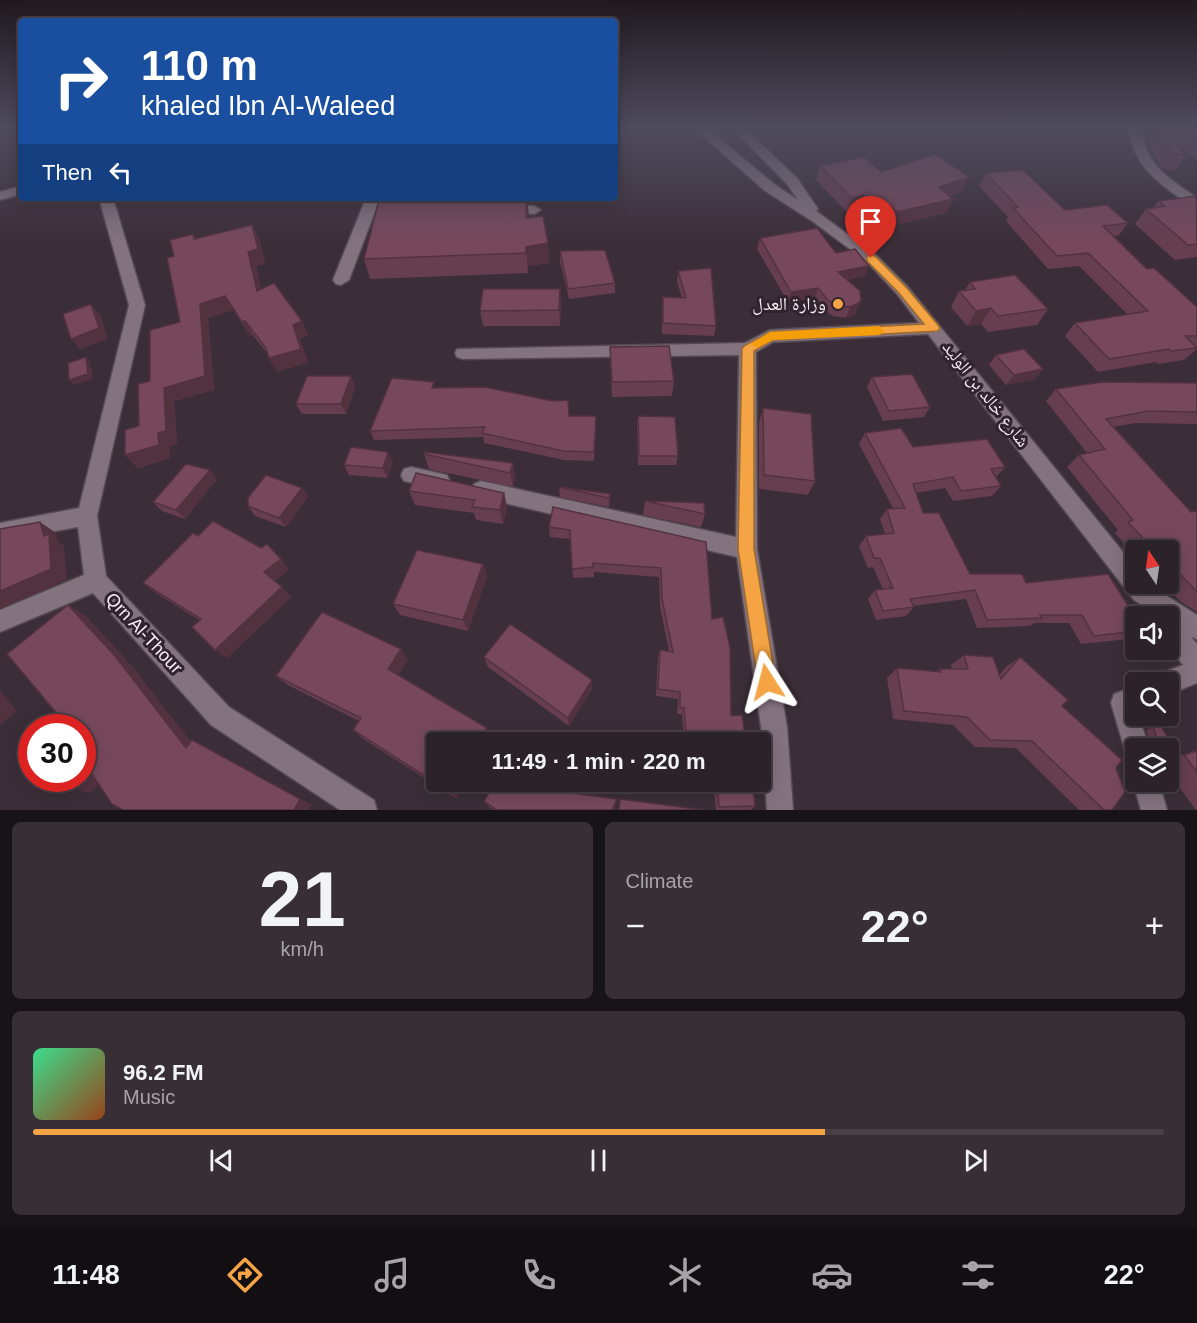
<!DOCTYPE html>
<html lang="en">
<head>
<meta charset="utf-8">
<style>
	:root { --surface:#2c222a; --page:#382f36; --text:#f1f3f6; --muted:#a6a4a8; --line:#483f47; --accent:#f4a444 }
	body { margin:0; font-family:Helvetica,"Noto Naskh Arabic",sans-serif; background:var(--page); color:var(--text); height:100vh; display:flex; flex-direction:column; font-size:22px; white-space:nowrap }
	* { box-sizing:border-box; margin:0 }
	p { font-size:20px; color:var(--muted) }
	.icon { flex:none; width:33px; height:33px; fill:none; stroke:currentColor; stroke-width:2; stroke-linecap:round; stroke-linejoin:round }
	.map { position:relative; height:810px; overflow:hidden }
	.drawer { display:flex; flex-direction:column; gap:12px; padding:12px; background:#181317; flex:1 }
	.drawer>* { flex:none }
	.banner { position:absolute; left:18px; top:18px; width:600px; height:183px; border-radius:6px; box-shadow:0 3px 15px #0003,0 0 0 2px var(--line); background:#1a4fa0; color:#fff; overflow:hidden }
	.needle { width:39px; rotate:347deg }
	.controls { position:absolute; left:1125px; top:540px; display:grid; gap:12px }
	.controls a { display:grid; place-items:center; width:54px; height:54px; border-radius:6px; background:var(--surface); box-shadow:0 3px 15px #0003,0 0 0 2px var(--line); font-size:30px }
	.speed { position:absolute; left:18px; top:714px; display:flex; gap:12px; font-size:30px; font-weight:700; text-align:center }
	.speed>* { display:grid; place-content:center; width:78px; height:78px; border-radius:50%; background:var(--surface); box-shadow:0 3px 15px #0003,0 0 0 2px var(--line); line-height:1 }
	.speed .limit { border:9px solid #d22; background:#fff; color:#111 }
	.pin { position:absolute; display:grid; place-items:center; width:51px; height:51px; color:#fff; margin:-62px -26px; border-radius:50% 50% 50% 0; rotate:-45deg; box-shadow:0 0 6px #0007 }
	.pin .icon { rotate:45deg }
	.me { position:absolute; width:66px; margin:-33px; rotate:351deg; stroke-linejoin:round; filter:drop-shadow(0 0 4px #0008) }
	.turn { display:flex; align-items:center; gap:21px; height:126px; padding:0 24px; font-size:27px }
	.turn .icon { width:78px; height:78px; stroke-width:2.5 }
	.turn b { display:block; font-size:42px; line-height:51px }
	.then { display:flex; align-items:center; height:57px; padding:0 24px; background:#0003; gap:12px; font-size:22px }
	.big { font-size:45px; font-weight:700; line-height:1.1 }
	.drawer .card { flex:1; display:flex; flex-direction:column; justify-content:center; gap:9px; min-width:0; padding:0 21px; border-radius:9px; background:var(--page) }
	.drawer .dial { align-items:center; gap:0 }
	.dial b { font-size:78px; line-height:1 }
	.song { display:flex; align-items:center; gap:18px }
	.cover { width:72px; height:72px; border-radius:9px; background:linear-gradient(135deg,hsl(150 70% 55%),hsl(20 70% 35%)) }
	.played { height:6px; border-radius:3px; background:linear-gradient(90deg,var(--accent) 70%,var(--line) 70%) }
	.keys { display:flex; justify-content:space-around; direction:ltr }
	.heat { display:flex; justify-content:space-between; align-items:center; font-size:33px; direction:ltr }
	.drawer .tiles { flex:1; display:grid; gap:12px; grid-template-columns:1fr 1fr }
	.card:last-child { grid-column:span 2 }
	.trip { position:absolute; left:426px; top:732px; width:345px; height:60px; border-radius:6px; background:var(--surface); box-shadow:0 3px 15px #0003,0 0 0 2px var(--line); font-weight:700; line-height:60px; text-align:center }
	.tabs { display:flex; height:96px; justify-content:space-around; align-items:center; background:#120e11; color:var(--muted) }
	.tabs .icon { width:42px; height:42px }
	.tabs .active { color:var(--accent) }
	.tabs b { font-size:27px; color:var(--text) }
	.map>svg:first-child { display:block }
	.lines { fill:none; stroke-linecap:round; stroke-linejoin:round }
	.minor-casing { stroke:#554a52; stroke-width:3 }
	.minor { fill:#83737f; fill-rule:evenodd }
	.wall { fill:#663e4f }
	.shaded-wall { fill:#533240 }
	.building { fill:#77485c; stroke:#533240; stroke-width:1.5 }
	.route { fill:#f4a444; stroke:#9f6b2c; stroke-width:1.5 }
	.slow { fill:#f59e0b }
	.poi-dot { fill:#f4a444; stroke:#31242e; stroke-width:2 }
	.labels { text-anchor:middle; stroke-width:6; stroke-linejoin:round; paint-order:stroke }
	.poi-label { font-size:18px; fill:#f6edf4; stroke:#31242e; text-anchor:end }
	.street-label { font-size:18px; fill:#f6edf4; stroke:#31242e }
</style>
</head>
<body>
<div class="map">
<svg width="1197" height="810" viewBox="0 0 1197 810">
	<rect width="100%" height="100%" fill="#3b2e38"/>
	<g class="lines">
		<g class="minor-casing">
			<g id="minor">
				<path d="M696 130H709L774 184 798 200 787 184 734 130H746L797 178 818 209 816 211 876 255 907 286 1136 568V584H1148L1197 615V639L1191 637 1197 644V683L1168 695V682H1156L1159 674 1183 665 1168 645V616H1159L1134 600 928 334 773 342 756 352 757 549 787 727 793 810H767L761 727 737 557 474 496 471 490 474 484 481 481 736 537 739 355 463 359 457 357 455 353 457 349 745 343 770 330 919 323 897 294 866 261 812 221 764 190Z"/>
				<path d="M1130 130H1142C1146 166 1169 178 1197 198V208C1189 206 1183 200 1177 196 1153 179 1132 161 1130 130Z"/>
				<path d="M21 186V194L0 200V192Z"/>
				<path d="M99 198H113L145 305 97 516 106 576 229 707 374 800 377 810H340L211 725 93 593 0 632V610L84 575 78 527 0 541V523L79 508 129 305Z"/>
				<path d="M366 198H380L349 280 341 285 336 284 333 280Z"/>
				<path d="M503 205 534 206 541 210 534 214 498 212 496 209Z"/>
				<path d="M411 467 447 475 450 481 447 487 440 489 404 481 401 475 404 469Z"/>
				<path d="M1136 686V716H1139L1149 748H1136V761L1127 757 1111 703 1114 694Z"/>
				<path d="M1136 776V782H1159L1167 810H1141L1133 782Z"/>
			</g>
		</g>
		<use href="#minor" class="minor"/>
	</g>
	<g class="wall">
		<path d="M1159 130H1197V160L1175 143 1185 156 1174 171 1162 168 1149 147 1159 132 1163 133Z"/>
		<path d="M820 166 881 172 962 191 949 196 953 199 946 213 891 226 877 213 864 216 858 209 847 212 816 180Z"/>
		<path d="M986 173 1065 210 1128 223 1118 236H1114L1147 269 1197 307V349L1184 360 1158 364 1156 362 1098 372 1065 336 1075 323 1128 315 1079 266 1048 269 1006 221 1008 217 979 186Z"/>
		<path d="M1197 197V257L1175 260 1135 224 1146 209 1153 208 1159 201Z"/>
		<path d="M484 199 529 218 548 243 549 263 528 266V273L370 279 364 259Z"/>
		<path d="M252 225 259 239 265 263 256 266 261 289 302 321 308 335 300 339 308 362 277 372 269 358 267 353 253 335 250 336 233 310 208 318 214 390 174 401 177 444 170 446V458L138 468 125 455 139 426 150 381 180 322 174 256 193 234 196 239Z"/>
		<path d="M760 238 836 253 865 276 847 280 861 300 855 314 846 318 833 316 823 310 815 298 788 302 757 249Z"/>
		<path d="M560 251 615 283V293L569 299 560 262Z"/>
		<path d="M678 271 716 326 714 336 662 334V308L663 297 682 298 677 282Z"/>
		<path d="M970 282 1048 309 1037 325 988 332 981 324 967 326 951 307 959 291 965 290Z"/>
		<path d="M560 289 561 305 560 326H483L480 311Z"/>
		<path d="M610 347 674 381 672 396 612 397 610 362Z"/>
		<path d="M996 355 1043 369 1035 379 1006 385 989 365Z"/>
		<path d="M351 376 355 387 346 414H302L296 404Z"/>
		<path d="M872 377 930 407 924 417 883 421 867 387Z"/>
		<path d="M436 388 596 426 594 461 564 460 484 443 483 437 374 440 370 431Z"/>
		<path d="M1056 389 1197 412V424L1135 423 1114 427 1191 512 1197 511V612L1180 601 1164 584H1168V550H1136V557L1115 533 1118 530 1067 467 1079 455 1087 453 1046 401Z"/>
		<path d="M763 408 815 481 808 495 759 489V423Z"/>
		<path d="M638 416 678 456 676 465H638L637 426Z"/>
		<path d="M865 433 913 447 1005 467 996 477 1001 486 992 496 953 501 945 488 916 493 923 513 970 574 1026 583 1136 618V635L1129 639 1081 644 1069 623H1035L1030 626 977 628 966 599 913 606 914 607 906 616 876 620 868 599 875 590 883 589 873 567 868 568 859 546 866 536 885 534 880 519 887 509 893 508 859 444Z"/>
		<path d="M424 454 513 463 515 477 513 487 429 469Z"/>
		<path d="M393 462 387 478 349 475 344 465Z"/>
		<path d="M217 479 185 519 162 511 153 502Z"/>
		<path d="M559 487 610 494 609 507 560 497Z"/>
		<path d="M302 488 308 497 286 527 255 516 248 506Z"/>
		<path d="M409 491 504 493 507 507 503 524 476 520 474 513 415 505Z"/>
		<path d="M645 501 705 514 701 527 643 515Z"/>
		<path d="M549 527 706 542 712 619 731 716 746 742H684L682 714H677L678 699 656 696 658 658 660 650 669 651 660 607 659 577 594 572V577L573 578 570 539 550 537Z"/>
		<path d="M198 536 281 559 289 570 275 581 291 597 227 658 199 620 156 593 143 583Z"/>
		<path d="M483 564 487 576 468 631 400 615 393 604Z"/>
		<path d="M964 655 999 675 1006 667 1020 657 1116 768 1112 810H1079L1016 748 975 747 953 725 893 719 887 678 897 668 936 672 940 669H952L951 665Z"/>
		<path d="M484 657 592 689 569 726 488 667Z"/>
		<path d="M408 659 398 675 491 736 487 742H436V782H465L456 798 362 738 353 730 359 721 288 685 276 676Z"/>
		<path d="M1153 727 1173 745 1161 748H1148L1151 747 1146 730Z"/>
		<path d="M1197 750V810H1196L1168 772V760Z"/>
		<path d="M496 782H574L573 793 616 804 614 810H494L489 807 484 801Z"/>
		<path d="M713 782H752L755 806 751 810H716Z"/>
	</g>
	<g class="shaded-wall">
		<path d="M969 177 962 191 932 201 939 187Z"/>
		<path d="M863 195 858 209 847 212 852 198Z"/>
		<path d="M527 198 529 217 528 238 526 218Z"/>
		<path d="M882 199 877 213 864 216 869 201Z"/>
		<path d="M953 199 946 213 891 226 897 212Z"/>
		<path d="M252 225 259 239 265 263 256 266 264 305 257 291 248 252Z"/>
		<path d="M548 243 549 263 528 266V273L526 247Z"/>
		<path d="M869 266 865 276 835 282 838 272Z"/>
		<path d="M818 288 815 298 788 302 791 292Z"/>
		<path d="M560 289 561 305 560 326 559 310Z"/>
		<path d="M225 296 233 310 208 318 214 390 174 401 177 444 170 446V458L138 468 125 455 164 388 200 304Z"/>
		<path d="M861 300 855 314 846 318 850 307Z"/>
		<path d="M91 304 100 314 108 339 80 349 71 339Z"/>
		<path d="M991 308 981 324 967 326 976 311Z"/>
		<path d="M245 321 253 335 250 336 242 322Z"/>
		<path d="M302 321 308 335 300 339 308 362 277 372 269 358 293 325Z"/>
		<path d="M86 357 90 362 93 379 74 385 69 380Z"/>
		<path d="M1043 369 1035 379 1006 385 1014 375Z"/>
		<path d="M351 376 355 387 346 414 341 404Z"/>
		<path d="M388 452 393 462 387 478 383 468Z"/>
		<path d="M513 463 515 477 513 487 510 473Z"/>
		<path d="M210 470 217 479 185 519 176 510Z"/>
		<path d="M302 488 308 497 286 527 279 518Z"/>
		<path d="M504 493 507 507 503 524 500 510Z"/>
		<path d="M40 522 56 533 58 541 64 546 67 580 0 609V591L44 536Z"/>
		<path d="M281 559 289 570 273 582 264 572Z"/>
		<path d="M483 564 487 576 468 631 463 620Z"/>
		<path d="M282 587 291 597 227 658 215 650Z"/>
		<path d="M68 605 86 616 132 666 202 756 186 748Z"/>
		<path d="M401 649 408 659 396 679 388 669Z"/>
		<path d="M592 680V689L569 726 568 718Z"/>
		<path d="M0 691 17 711 0 725Z"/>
		<path d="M487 728 491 736 487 742H478Z"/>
		<path d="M192 740 207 748 312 805 309 810H294Z"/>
		<path d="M89 770 109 777 89 793 68 787 78 778H82V775Z"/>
		<path d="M456 782H465L456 798 450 792Z"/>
		<path d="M617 799 616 804 614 810H612Z"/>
	</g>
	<g class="building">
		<path d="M1187 130H1197V137Z"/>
		<path d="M1159 132 1169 133 1185 156 1173 153Z"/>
		<path d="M935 154 969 177 939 187 953 199 897 212 882 199 869 201 863 195 852 198 820 166 864 157 881 172Z"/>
		<path d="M1023 170 1065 210 1107 205 1128 223 1103 226 1147 269 1154 268 1197 307V336H1185L1197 348 1171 351 1169 349 1109 359 1075 323 1148 311 1088 253 1057 256 1013 208 1018 207 986 173Z"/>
		<path d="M1196 196 1197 244 1188 245 1146 209 1165 206 1159 201Z"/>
		<path d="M438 198H483V199L527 198 526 218 543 216 548 243 526 247V253L364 259 379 200Z"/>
		<path d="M252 225 258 249 248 252 257 291 274 283 302 321 293 325 301 349 269 358 266 348 245 321 242 322 225 296 200 304 205 376 164 388 166 431 158 433 159 445 125 455V430L139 426 138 384 150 381V330L180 322 167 258 174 256 170 240 193 234 194 239Z"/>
		<path d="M817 228 836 253 855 249 869 266 838 272 860 291 861 300 859 303 850 307 837 306 827 299 818 288 791 292 760 238Z"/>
		<path d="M605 250 615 283 568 289 560 251Z"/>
		<path d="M711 268 716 326 663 323V297L686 298 678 271Z"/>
		<path d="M1015 275 1048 309 998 316 991 308 976 311 959 291 975 289 970 282Z"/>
		<path d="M483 289H560L559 310 480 311Z"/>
		<path d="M91 304 99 328 71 339 63 314Z"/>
		<path d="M669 346 674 381 612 382 610 347Z"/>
		<path d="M1024 349 1043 369 1014 375 996 355Z"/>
		<path d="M86 357 88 374 69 380 68 363Z"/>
		<path d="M912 374 930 407 889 411 872 377Z"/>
		<path d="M307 376H351L341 404H296Z"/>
		<path d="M392 378 434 382 432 388 485 387 553 401 568 400 569 416H596L594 452 563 451 482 433 485 427 370 431Z"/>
		<path d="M1102 382 1197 383V412L1148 411 1106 419 1191 512 1197 511V592L1168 561V550H1154L1128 522 1133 520 1079 455 1105 449 1056 389Z"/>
		<path d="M763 408 811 414 815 481 764 475Z"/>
		<path d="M638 416 675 417 678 456H639Z"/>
		<path d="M901 428 913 447 987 439 1005 467 991 469 1001 486 961 491 953 477 913 484 923 513H939L970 574H1022L1026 583 1108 574 1136 618V631L1094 636 1082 615H1040L1042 618 987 620 975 590 910 599 914 607 883 611 875 590 893 588 880 558H874L866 536 894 533 887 509 905 508 865 433Z"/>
		<path d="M351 447 388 452 383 468 344 465Z"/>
		<path d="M425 452 513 463 510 473 424 454Z"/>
		<path d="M186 464 210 470 176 510 153 502Z"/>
		<path d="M416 473 504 493 500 510 472 507 475 500 409 491Z"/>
		<path d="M266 475 302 488 279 518 248 506V498Z"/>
		<path d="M559 487 610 494 609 498Z"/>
		<path d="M645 501 704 503 705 514Z"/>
		<path d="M553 507 706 542 712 619 723 617 730 647 731 716 742 715 746 742H687L684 708 680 707V692L658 689 660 650 673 652 662 599 661 568 593 563V567L572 569 570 530 549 527Z"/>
		<path d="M213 521 261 548 267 544 281 559 264 572 282 587 215 650 192 627 201 619 143 583 193 533 198 536Z"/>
		<path d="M40 522 44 536 49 534 51 569 0 591V529Z"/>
		<path d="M417 550 483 564 463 620 393 604Z"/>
		<path d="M68 605 115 656 186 748 192 740 300 799 294 810H123L112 804 89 770 82 775V728H42L58 715 7 654Z"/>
		<path d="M322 612 401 649 388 669 487 728 478 742H436V782H456L450 792 353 730 361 718 276 676Z"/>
		<path d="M510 624 592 680 568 718 484 657Z"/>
		<path d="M964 655 993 657 1001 679 1020 657 1068 700 1062 706 1122 760 1116 768 1125 792 1112 810H1104L1032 741 990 740 967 717 904 711 897 668 941 672 940 669H968Z"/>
		<path d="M1160 725 1173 745 1157 748H1150H1156L1159 745 1153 727Z"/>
		<path d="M521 737 529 742H518Z"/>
		<path d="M1197 751V772L1184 755Z"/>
		<path d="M63 778H78L68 787Z"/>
		<path d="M496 782H573L572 793 617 799 612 810H497L484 801Z"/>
		<path d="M717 782H752L755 806 719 807Z"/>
		<path d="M620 799 704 810H619Z"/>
	</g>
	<linearGradient id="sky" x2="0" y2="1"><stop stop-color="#20191f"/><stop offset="0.53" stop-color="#4f4c5e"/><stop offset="1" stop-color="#4f4c5e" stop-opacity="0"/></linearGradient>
	<rect width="1197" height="243" fill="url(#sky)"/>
	<path class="route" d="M871 255 875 256 906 287 938 325 940 328 938 331 773 340 754 351V549L776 682 774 689 767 692 761 689 758 682 738 549 742 349 744 346 770 332 924 324 898 292 867 261V256Z"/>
	<path class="slow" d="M879 326 885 331 879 335 773 340 757 348 751 344 770 332Z"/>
	<circle class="poi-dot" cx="838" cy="304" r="6"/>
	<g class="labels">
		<g class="poi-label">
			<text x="826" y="310">وزارة العدل</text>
		</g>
		<g class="street-label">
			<text transform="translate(986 394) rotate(52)" y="6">شارع خالد بن الوليد</text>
			<text transform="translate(144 633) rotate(47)" y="6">Qrn Al-Thour</text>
		</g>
	</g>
</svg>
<div class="controls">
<a><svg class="needle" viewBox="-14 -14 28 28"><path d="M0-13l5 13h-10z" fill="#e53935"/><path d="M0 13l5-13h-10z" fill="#a6a4a8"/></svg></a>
<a><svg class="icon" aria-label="sound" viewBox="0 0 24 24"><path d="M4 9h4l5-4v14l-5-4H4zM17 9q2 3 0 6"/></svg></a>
<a><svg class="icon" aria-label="search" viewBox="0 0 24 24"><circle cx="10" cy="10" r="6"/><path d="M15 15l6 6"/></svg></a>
<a><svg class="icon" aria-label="layers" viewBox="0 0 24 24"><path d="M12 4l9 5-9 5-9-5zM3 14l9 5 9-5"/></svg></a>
</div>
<div class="speed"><div class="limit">30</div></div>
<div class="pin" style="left:871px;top:258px;background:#d93025"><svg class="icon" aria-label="arrive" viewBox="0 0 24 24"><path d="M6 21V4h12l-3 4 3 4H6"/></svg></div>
<svg class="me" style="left:767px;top:682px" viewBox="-20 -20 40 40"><path d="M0-17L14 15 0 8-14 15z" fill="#f4a444" stroke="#fff" stroke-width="4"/></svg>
<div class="trip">11:49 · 1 min · 220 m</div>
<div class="banner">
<div class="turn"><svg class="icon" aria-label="right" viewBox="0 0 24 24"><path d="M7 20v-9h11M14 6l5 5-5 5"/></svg><div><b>110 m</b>khaled Ibn Al-Waleed</div></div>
<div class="then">Then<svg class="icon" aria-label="left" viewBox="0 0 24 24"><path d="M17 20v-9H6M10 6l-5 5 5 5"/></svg></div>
</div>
</div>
<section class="drawer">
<div class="tiles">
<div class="card dial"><b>21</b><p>km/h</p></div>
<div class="card"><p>Climate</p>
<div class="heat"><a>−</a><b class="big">22°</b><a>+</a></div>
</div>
<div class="card">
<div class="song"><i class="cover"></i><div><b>96.2 FM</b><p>Music</p></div></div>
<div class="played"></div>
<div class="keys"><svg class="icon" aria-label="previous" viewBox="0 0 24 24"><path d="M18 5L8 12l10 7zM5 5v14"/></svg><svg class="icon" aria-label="pause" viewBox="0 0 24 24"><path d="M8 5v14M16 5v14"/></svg><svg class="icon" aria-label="next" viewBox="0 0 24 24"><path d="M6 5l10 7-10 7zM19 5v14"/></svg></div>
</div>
</div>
</section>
<nav class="tabs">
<b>11:48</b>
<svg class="icon active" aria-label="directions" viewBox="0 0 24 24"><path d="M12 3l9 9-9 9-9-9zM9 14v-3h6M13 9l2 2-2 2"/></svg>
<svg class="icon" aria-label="music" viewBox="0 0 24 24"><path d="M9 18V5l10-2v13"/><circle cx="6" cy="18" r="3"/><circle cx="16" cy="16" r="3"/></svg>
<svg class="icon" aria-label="phone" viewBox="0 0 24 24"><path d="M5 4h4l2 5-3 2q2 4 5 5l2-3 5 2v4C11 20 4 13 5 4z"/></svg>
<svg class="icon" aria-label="climate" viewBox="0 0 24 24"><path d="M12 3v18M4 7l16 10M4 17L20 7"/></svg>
<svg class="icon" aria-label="car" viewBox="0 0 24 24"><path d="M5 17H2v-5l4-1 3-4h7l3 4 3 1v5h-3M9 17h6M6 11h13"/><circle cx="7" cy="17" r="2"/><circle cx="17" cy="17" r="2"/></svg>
<svg class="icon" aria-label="filters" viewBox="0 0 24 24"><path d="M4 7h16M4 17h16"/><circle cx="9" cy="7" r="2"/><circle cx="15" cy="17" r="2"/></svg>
<b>22°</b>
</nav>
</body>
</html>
